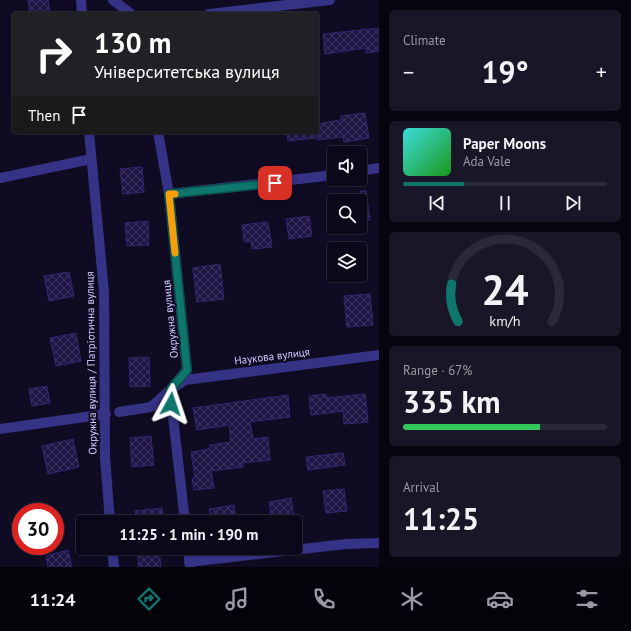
<!DOCTYPE html>
<html lang="en">
<head>
<meta charset="utf-8">
<style>
	:root { --surface:#0b081a; --page:#191627; --text:#f1f3f6; --muted:#9a9aa2; --line:#2b2939; --accent:#0f766e }
	body { margin:0; font-family:"PT Sans",sans-serif; background:var(--page); color:var(--text); height:100vh; display:flex; flex-direction:column; font-size:15px; white-space:nowrap }
	* { box-sizing:border-box; margin:0 }
	p { font-size:13px; color:var(--muted) }
	.icon { flex:none; width:22px; height:22px; fill:none; stroke:currentColor; stroke-width:2; stroke-linecap:round; stroke-linejoin:round }
	.map { position:relative; flex:1; overflow:hidden }
	.details { display:flex; flex-direction:column; gap:10px; padding:10px; background:#06040e; width:252px }
	.details>* { flex:none }
	.top-card { position:absolute; left:12px; top:12px; width:307px; height:122px; border-radius:4px; box-shadow:0 1px 3px #0004,0 0 0 1px var(--line); background:#202124; color:#fff; overflow:hidden }
	.fabs { position:absolute; left:327px; top:146px; display:grid; gap:8px }
	.fabs a { display:grid; place-items:center; width:40px; height:40px; border-radius:4px; background:var(--surface); box-shadow:0 1px 3px #0004,0 0 0 1px var(--line); font-size:20px }
	.speed { position:absolute; left:12px; top:503px; display:flex; gap:8px; font-size:20px; font-weight:700; text-align:center }
	.speed>* { display:grid; place-content:center; width:52px; height:52px; border-radius:50%; background:var(--surface); box-shadow:0 1px 3px #0004,0 0 0 1px var(--line); line-height:1 }
	.speed .limit { border:6px solid #d22; background:#fff; color:#111 }
	.pin { position:absolute; display:grid; place-items:center; width:34px; height:34px; color:#fff; margin:-17px; border-radius:8px; box-shadow:0 2px 6px #0006 }
	.me { position:absolute; width:44px; margin:-22px; rotate:5deg; stroke-linejoin:round; filter:drop-shadow(0 0 3px #0008) }
	.turn { display:flex; align-items:center; gap:14px; height:84px; padding:0 16px; font-size:18px }
	.turn .icon { width:52px; height:52px; stroke-width:2.5 }
	.turn b { display:block; font-size:28px; line-height:34px }
	.then { display:flex; align-items:center; height:38px; padding:0 16px; background:#0003; gap:8px; font-size:15px }
	.big { font-size:30px; font-weight:800; line-height:1.1 }
	.details .card { flex:1; display:flex; flex-direction:column; justify-content:center; gap:6px; min-width:0; padding:0 14px; border-radius:6px; background:var(--page) }
	.details .dial { align-items:center; gap:0 }
	.dial svg { height:104px; overflow:visible; fill:none; stroke:var(--line); stroke-width:7; stroke-linecap:round; text-anchor:middle }
	.dial text { fill:var(--text); stroke:none }
	.song { display:flex; align-items:center; gap:12px }
	.cover { width:48px; height:48px; border-radius:6px; background:linear-gradient(135deg,hsl(180 70% 55%),hsl(120 70% 35%)) }
	.played { height:4px; border-radius:2px; background:linear-gradient(90deg,var(--accent) 30%,var(--line) 30%) }
	.keys { display:flex; justify-content:space-around; direction:ltr }
	.heat { display:flex; justify-content:space-between; align-items:center; font-size:22px; direction:ltr }
	.charge { height:6px; border-radius:3px; background:linear-gradient(90deg,#34c759 67%,var(--line) 0) }
	.trip { position:absolute; left:76px; top:515px; width:226px; height:40px; border-radius:4px; background:var(--surface); box-shadow:0 1px 3px #0004,0 0 0 1px var(--line); font-weight:800; line-height:40px; text-align:center }
	.dock { display:flex; height:64px; justify-content:space-around; align-items:center; background:#04030a; color:var(--muted) }
	.dock .icon { width:28px; height:28px }
	.dock .active { color:var(--accent) }
	.dock b { font-size:18px; color:var(--text) }
	main { display:flex; flex:1; min-height:0 }
	.map>svg:first-child { display:block }
	.building { fill:url(#building-cross-hatch); stroke:#352573 }
	.lines { fill:none; stroke-linecap:round; stroke-linejoin:round }
	.minor { stroke:#363286; stroke-width:10 }
	.route-casing { stroke:#0a4d48; stroke-width:10 }
	.route { stroke:#0f766e; stroke-width:7 }
	.slow { stroke:#f59e0b; stroke-width:7 }
	.labels { text-anchor:middle; stroke-width:4; stroke-linejoin:round; paint-order:stroke }
	.street-label { font-size:11px; fill:#d3ccff; stroke:#0f0b22 }
</style>
</head>
<body>
<main>
<div class="map">
<svg width="379" height="567" viewBox="0 0 379 567">
	<defs>
		<pattern id="building-cross-hatch" width="8" height="8" patternUnits="userSpaceOnUse"><rect width="8" height="8" fill="#1f1645"/><path d="M0 0l8 8M0 8l8-8" fill="none" stroke="#3f3761"/></pattern>
	</defs>
	<rect width="100%" height="100%" fill="#0f0b22"/>
	<g class="building">
		<path d="M28 0H48L50 14H30Z"/>
		<path d="M379 28V51L366 53V48L325 54 323 34Z"/>
		<path d="M365 113 369 138 344 142 343 137 317 140V124L341 120V116Z"/>
		<path d="M287 132H315V138L288 141Z"/>
		<path d="M142 167 144 192 123 194 120 169Z"/>
		<path d="M360 191H366L370 220 360 222Z"/>
		<path d="M309 216 312 236 289 239 286 219Z"/>
		<path d="M148 221 149 245 127 246 125 223Z"/>
		<path d="M268 222 272 247 252 249 251 241 244 242 242 225Z"/>
		<path d="M220 264 224 299 197 302 193 268Z"/>
		<path d="M69 272 74 296 49 301 44 276Z"/>
		<path d="M370 294 373 325 347 327 344 296Z"/>
		<path d="M76 333 81 361 56 366 50 338Z"/>
		<path d="M149 357 150 386 130 387 129 358Z"/>
		<path d="M47 386 50 403 32 406 29 389Z"/>
		<path d="M326 394 327 398 365 394 368 422 344 424 343 411 311 415 309 396Z"/>
		<path d="M288 395 290 417 250 422 253 439 268 437 270 460 243 463V467L211 471 214 488 194 490 192 479 195 478 191 452 210 449V445L231 442 229 425 197 430 193 408Z"/>
		<path d="M151 436 154 465 132 467 130 438Z"/>
		<path d="M73 439 79 467 48 474 42 446Z"/>
		<path d="M343 453 345 465 308 470 306 457Z"/>
		<path d="M344 489 347 511 326 513 323 491Z"/>
		<path d="M291 498 294 518 272 521 269 502Z"/>
		<path d="M234 505 236 522H211L209 509Z"/>
		<path d="M162 508 164 522H137L135 511Z"/>
		<path d="M137 548H159L161 567H139Z"/>
		<path d="M68 550 72 567H48L46 556Z"/>
	</g>
	<g class="lines">
		<g class="minor">
			<path d="M81 0 82 14"/>
			<path d="M113 0 131 14"/>
			<path d="M209 14 330 0"/>
			<path d="M89 132 104 292 105 457 110 522"/>
			<path d="M158 132 169 194 187 370 170 390 185 522"/>
			<path d="M360 171 379 168"/>
			<path d="M0 178 91 159"/>
			<path d="M169 194 334 175"/>
			<path d="M119 412 151 407 170 390 185 380 379 355"/>
			<path d="M0 429 106 414"/>
			<path d="M112 548 114 567"/>
			<path d="M188 548 190 567"/>
			<path d="M189 562 346 544 379 543"/>
		</g>
	</g>
	<g class="lines">
		<g class="route-casing">
			<path id="route" d="M171 404 170 390 187 370 169 194 275 183"/>
		</g>
		<use href="#route" class="route"/>
		<path class="slow" d="M175 194H169L175 253"/>
	</g>
	<g class="labels">
		<g class="street-label">
			<text transform="translate(170 319) rotate(-96)" y="4">Окружна вулиця</text>
			<text transform="translate(272 356) rotate(-7)" y="4">Наукова вулиця</text>
			<text transform="translate(91 363) rotate(-91)" y="4">Окружна вулиця / Патріотична вулиця</text>
		</g>
	</g>
</svg>
<div class="fabs">
<a><svg class="icon" aria-label="sound" viewBox="0 0 24 24"><path d="M4 9h4l5-4v14l-5-4H4zM17 9q2 3 0 6"/></svg></a>
<a><svg class="icon" aria-label="search" viewBox="0 0 24 24"><circle cx="10" cy="10" r="6"/><path d="M15 15l6 6"/></svg></a>
<a><svg class="icon" aria-label="layers" viewBox="0 0 24 24"><path d="M12 4l9 5-9 5-9-5zM3 14l9 5 9-5"/></svg></a>
</div>
<div class="speed"><div class="limit">30</div></div>
<div class="pin" style="left:275px;top:183px;background:#d93025"><svg class="icon" aria-label="arrive" viewBox="0 0 24 24"><path d="M6 21V4h12l-3 4 3 4H6"/></svg></div>
<svg class="me" style="left:171px;top:404px" viewBox="-20 -20 40 40"><path d="M0-17L14 15 0 8-14 15z" fill="#0f766e" stroke="#fff" stroke-width="4"/></svg>
<div class="trip">11:25 · 1 min · 190 m</div>
<div class="top-card">
<div class="turn"><svg class="icon" aria-label="right" viewBox="0 0 24 24"><path d="M7 20v-9h11M14 6l5 5-5 5"/></svg><div><b>130 m</b>Університетська вулиця</div></div>
<div class="then">Then<svg class="icon" aria-label="arrive" viewBox="0 0 24 24"><path d="M6 21V4h12l-3 4 3 4H6"/></svg></div>
</div>
</div>
<section class="details">
<div class="card"><p>Climate</p>
<div class="heat"><a>−</a><b class="big">19°</b><a>+</a></div>
</div>
<div class="card">
<div class="song"><i class="cover"></i><div><b>Paper Moons</b><p>Ada Vale</p></div></div>
<div class="played"></div>
<div class="keys"><svg class="icon" aria-label="previous" viewBox="0 0 24 24"><path d="M18 5L8 12l10 7zM5 5v14"/></svg><svg class="icon" aria-label="pause" viewBox="0 0 24 24"><path d="M8 5v14M16 5v14"/></svg><svg class="icon" aria-label="next" viewBox="0 0 24 24"><path d="M6 5l10 7-10 7zM19 5v14"/></svg></div>
</div>
<div class="card dial"><svg viewBox="0 0 100 80">
<path d="M14 69A42 42 0 1 1 86 69"/>
<path d="M14 69A42 42 0 0 1 9 40" stroke="#0f766e"/>
<text x="50" y="56" font-size="32" font-weight="700">24</text>
<text x="50" y="72" font-size="11">km/h</text>
</svg></div>
<div class="card"><p>Range · 67%</p><b class="big">335 km</b><div class="charge"></div></div>
<div class="card"><p>Arrival</p><b class="big">11:25</b></div>
</section>
</main>
<nav class="dock">
<b>11:24</b>
<svg class="icon active" aria-label="directions" viewBox="0 0 24 24"><path d="M12 3l9 9-9 9-9-9zM9 14v-3h6M13 9l2 2-2 2"/></svg>
<svg class="icon" aria-label="music" viewBox="0 0 24 24"><path d="M9 18V5l10-2v13"/><circle cx="6" cy="18" r="3"/><circle cx="16" cy="16" r="3"/></svg>
<svg class="icon" aria-label="phone" viewBox="0 0 24 24"><path d="M5 4h4l2 5-3 2q2 4 5 5l2-3 5 2v4C11 20 4 13 5 4z"/></svg>
<svg class="icon" aria-label="climate" viewBox="0 0 24 24"><path d="M12 3v18M4 7l16 10M4 17L20 7"/></svg>
<svg class="icon" aria-label="car" viewBox="0 0 24 24"><path d="M5 17H2v-5l4-1 3-4h7l3 4 3 1v5h-3M9 17h6M6 11h13"/><circle cx="7" cy="17" r="2"/><circle cx="17" cy="17" r="2"/></svg>
<svg class="icon" aria-label="filters" viewBox="0 0 24 24"><path d="M4 7h16M4 17h16"/><circle cx="9" cy="7" r="2"/><circle cx="15" cy="17" r="2"/></svg>
</nav>
</body>
</html>
